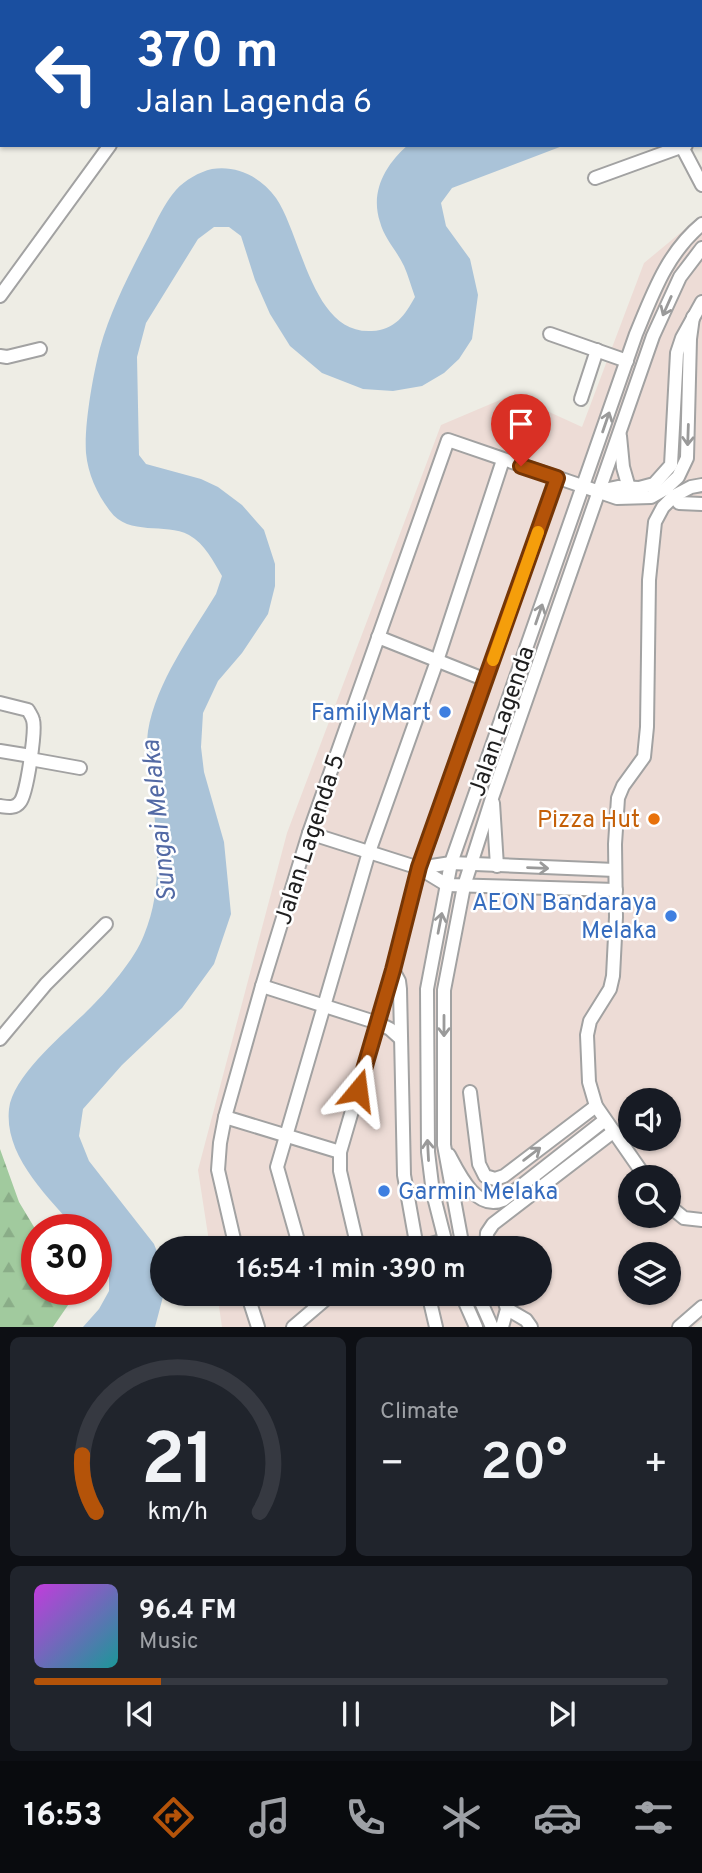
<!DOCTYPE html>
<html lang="en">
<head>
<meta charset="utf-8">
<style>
	:root { --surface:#171b24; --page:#20242c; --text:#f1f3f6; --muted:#9ea1a6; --line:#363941; --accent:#b45309 }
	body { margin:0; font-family:Overpass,sans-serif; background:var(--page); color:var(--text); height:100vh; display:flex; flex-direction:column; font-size:26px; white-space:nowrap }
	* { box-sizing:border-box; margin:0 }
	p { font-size:23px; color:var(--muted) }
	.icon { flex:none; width:38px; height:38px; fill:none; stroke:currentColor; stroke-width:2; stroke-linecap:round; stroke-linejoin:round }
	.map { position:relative; height:1327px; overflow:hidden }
	.drawer { display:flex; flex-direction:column; gap:10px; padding:10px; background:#0d0f14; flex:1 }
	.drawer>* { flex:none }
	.banner { position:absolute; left:0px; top:0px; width:704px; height:147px; box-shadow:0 2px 5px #0004; background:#1a4fa0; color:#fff; overflow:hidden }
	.tools { position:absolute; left:618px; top:1088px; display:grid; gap:14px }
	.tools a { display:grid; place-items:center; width:63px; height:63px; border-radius:50%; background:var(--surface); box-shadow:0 2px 5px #0004; font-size:35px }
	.speed { position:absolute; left:21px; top:1214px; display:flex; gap:14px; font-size:35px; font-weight:700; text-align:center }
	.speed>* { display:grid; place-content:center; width:91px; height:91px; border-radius:50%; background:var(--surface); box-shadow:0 2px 5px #0004; line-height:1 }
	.speed .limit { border:10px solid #d22; background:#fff; color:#111 }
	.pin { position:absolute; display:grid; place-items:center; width:60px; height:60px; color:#fff; margin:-72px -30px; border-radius:50% 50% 50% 0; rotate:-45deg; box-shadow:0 0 7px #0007 }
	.pin .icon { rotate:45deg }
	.me { position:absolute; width:77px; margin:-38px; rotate:16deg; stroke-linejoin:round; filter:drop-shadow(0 0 5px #0008) }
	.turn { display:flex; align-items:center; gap:24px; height:147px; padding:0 21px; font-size:32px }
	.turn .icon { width:91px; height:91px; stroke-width:2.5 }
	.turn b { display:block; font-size:49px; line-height:60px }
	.big { font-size:52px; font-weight:600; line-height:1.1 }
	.drawer .widget { flex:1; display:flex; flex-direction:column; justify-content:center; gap:10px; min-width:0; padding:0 24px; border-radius:10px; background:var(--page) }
	.drawer .dial { align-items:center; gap:0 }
	.dial svg { height:182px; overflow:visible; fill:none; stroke:var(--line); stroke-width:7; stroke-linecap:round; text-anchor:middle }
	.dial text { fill:var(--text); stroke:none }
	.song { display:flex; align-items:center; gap:21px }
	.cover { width:84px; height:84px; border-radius:10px; background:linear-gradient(135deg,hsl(290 70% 55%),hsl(180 70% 35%)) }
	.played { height:7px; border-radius:4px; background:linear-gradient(90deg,var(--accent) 20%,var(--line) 20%) }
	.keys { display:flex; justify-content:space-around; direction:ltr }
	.heat { display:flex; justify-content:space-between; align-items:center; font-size:38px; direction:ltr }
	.drawer .tiles { flex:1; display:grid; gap:10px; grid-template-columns:1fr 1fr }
	.widget:last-child { grid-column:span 2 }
	.trip { position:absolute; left:150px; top:1236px; width:402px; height:70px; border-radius:35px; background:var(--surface); box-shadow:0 2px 5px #0004; font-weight:600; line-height:70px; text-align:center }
	.menu { display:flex; height:112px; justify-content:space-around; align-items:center; background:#090b0e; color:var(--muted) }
	.menu .icon { width:49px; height:49px }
	.menu .selected { color:var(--accent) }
	.menu b { font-size:32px; color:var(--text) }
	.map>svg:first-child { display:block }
	.commercial { fill:#eddcd6; fill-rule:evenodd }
	.forest { fill:url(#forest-firs) }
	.water { fill:#aac3d8 }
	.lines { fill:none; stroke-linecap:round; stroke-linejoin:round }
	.minor-casing { stroke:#a2a2a2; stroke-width:16 }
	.major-casing { stroke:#8a7c0e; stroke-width:19 }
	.minor { stroke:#fff; stroke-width:12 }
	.major { stroke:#f3e3a5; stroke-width:16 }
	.oneway { stroke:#9a9a9a }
	.route-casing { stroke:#753606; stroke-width:18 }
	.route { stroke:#b45309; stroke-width:12 }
	.slow { stroke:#f59e0b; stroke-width:12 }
	.shop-dot { fill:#3f7fe0; stroke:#fff; stroke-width:2.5 }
	.food-dot { fill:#e8710a; stroke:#fff; stroke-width:2.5 }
	.labels { text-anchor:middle; stroke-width:5; stroke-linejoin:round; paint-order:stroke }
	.shop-label { font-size:24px; fill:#366cbe; stroke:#fff; text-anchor:end }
	.street-label { font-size:24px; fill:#1e1e1e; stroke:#fff }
	.food-label { font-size:24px; fill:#c56008; stroke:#fff; text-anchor:end }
	.water-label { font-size:26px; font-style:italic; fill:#536aa5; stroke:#fff }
</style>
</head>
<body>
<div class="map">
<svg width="702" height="1327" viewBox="0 0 702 1327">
	<defs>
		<pattern id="forest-firs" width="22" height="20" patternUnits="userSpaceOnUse" patternTransform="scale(1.75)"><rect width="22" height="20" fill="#a1ca9e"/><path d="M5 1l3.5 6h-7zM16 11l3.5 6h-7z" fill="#8aad88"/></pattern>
	</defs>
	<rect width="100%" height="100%" fill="#eeede5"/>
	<path class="commercial" d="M702 215V1320L694 1327H222L217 1293H541V1248H210L198 1170 287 833 441 425 512 395 582 427 644 263ZM630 1101H668V1139H630ZM630 1178H668V1216H630ZM630 1255H668V1293H630Z"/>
	<path class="forest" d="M0 1149 19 1202 37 1232V1290H71L75 1295 53 1327H0Z"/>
	<path class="water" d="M408 145H565L452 188 441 203 446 226 470 259 478 295 472 339 459 359 444 373 422 386 393 391 363 389 322 373 290 346 270 314 255 280 241 236 229 227H214L198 239 146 323 137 357 139 455 146 464 201 479 218 487 242 505 264 530 275 564V586L268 614 242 653 218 681 203 713 201 747 204 772 224 842 231 914 214 964 182 1008 122 1065 83 1109 79 1136 89 1161 154 1244 163 1267 164 1293 155 1327H83L99 1309 109 1291V1274L96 1255V1230H77C48 1197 4 1156 9 1109 13 1075 64 1034 87 1011 106 993 135 959 144 935 166 882 155 828 150 773 149 760 146 744 148 731 156 683 191 635 216 594L222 576C213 561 205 544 189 535 165 522 129 537 110 511 97 494 88 474 86 453 84 425 93 375 100 348 111 309 130 272 149 236 157 220 164 204 176 190 185 180 199 172 212 169 237 165 261 177 276 198 302 236 312 335 372 331 395 330 405 315 415 297 411 286 408 275 404 266 397 251 384 238 380 222 370 192 385 165 408 145Z"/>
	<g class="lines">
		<g class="minor-casing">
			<g id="minor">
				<path d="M28 0 30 2"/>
				<path d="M581 0 582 2"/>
				<path d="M235 2 236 0"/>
				<path d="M284 2 285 0"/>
				<path d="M0 97 2 100"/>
				<path d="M681 145 702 185"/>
				<path d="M595 178 686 145"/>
				<path d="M0 296 110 145"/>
				<path d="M550 334 627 361"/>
				<path d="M0 356 7 357 40 349"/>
				<path d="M581 399 597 350"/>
				<path d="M620 436 623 467 629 488"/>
				<path d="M599 491 618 487 639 488 654 484 671 465 677 353 682 338 702 302"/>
				<path d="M674 496 679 503 702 504"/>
				<path d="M378 637 486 680"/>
				<path d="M0 703 28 710C30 714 32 716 33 720 36 730 27 794 20 802 15 809 7 807 0 806"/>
				<path d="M0 751 31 756"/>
				<path d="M30 759 80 768"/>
				<path d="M493 803 497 866"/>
				<path d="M309 833 419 868 447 885 616 890"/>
				<path d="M419 868 451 863 615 870"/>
				<path d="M393 970 399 981 400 989 404 1175 417 1248"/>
				<path d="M262 986 378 1023 390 1029 400 1038"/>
				<path d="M0 1039 46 984 106 924"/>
				<path d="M470 1092 479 1164 485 1176 495 1179 504 1176 596 1106"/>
				<path d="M225 1117 340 1152"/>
				<path d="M449 1155C459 1174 476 1211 503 1200L605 1120"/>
				<path d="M646 1178 596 1106 589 1082 587 1035 590 1021 610 989 613 976 616 917 615 844 618 798 623 786 644 757 647 727 649 580 655 522 663 507 674 496 691 487 702 485"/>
				<path d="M668 1205 684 1218 702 1220"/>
				<path d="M236 1248 218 1170 220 1143 225 1117 262 986 309 833 448 440 617 498 651 497 665 489 678 477 687 458 690 339 693 317"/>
				<path d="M300 1248 277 1167 369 852 437 661 503 460"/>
				<path d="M358 1248 340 1171V1152L393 970 419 868 557 478"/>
				<path d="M417 1248 445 1240"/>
				<path d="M447 1248 433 1193 428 1152 427 989 451 863 636 334C653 293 667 253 702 224"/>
				<path d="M463 1248 444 1145V990L464 886 493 795 653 336 680 277 702 248"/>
				<path d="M486 1248 487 1233 493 1224 613 1132"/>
				<path d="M247 1293 258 1327"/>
				<path d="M428 1293 436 1327"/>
				<path d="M461 1293 476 1327"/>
				<path d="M477 1293 492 1327"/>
				<path d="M502 1293 507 1309 502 1327"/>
				<path d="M507 1309 526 1320 531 1327"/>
				<path d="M293 1327 333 1293"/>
				<path d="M679 1327 702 1307"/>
			</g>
		</g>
		<g class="major-casing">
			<g id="major">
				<path d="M16 2 20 0"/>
				<path d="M0 8H2"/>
			</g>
		</g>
		<use href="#minor" class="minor"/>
		<use href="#major" class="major"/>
	</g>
	<defs><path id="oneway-shaft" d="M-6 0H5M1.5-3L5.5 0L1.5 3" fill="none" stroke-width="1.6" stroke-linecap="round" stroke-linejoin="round" transform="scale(1.75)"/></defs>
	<g class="oneway">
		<use href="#oneway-shaft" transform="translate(667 306) rotate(114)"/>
		<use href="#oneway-shaft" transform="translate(606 422) rotate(-71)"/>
		<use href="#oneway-shaft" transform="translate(688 435) rotate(92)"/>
		<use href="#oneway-shaft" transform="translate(539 614) rotate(-71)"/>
		<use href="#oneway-shaft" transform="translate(538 868) rotate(2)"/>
		<use href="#oneway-shaft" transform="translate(440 923) rotate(-79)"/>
		<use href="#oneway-shaft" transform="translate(444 1026) rotate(90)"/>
		<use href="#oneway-shaft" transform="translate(428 1150) rotate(-93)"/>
		<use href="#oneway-shaft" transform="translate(532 1154) rotate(-37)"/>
	</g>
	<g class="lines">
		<g class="route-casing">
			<path id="route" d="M358 1090 393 970 419 867 557 478 521 466"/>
		</g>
		<use href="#route" class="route"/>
		<path class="slow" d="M493 660 538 532"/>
	</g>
	<g class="shop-dot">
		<circle cx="445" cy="712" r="7"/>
		<circle cx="671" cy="916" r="7"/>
		<circle cx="384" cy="1191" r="7"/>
	</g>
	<circle class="food-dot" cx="654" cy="819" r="7"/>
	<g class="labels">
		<g class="shop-label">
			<text x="431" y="720">FamilyMart</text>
			<text x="657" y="910">AEON Bandaraya<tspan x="657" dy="28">Melaka</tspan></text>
			<text x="398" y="1199" text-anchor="start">Garmin Melaka</text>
		</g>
		<g class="street-label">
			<text transform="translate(501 721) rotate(-71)" y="8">Jalan Lagenda</text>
			<text transform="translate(309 839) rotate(-72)" y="8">Jalan Lagenda 5</text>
		</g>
		<g class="food-label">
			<text x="640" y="827">Pizza Hut</text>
		</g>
		<g class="water-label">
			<text transform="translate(158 821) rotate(-96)" y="9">Sungai Melaka</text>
		</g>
	</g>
</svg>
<div class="tools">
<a><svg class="icon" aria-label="sound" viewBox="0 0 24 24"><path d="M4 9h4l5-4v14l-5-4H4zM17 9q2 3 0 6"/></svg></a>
<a><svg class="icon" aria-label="search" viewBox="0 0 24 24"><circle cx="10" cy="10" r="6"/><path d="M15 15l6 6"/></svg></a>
<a><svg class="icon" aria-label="layers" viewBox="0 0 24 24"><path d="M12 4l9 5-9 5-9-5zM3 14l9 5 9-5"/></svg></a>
</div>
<div class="speed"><div class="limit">30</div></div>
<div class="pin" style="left:521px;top:466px;background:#d93025"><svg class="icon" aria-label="arrive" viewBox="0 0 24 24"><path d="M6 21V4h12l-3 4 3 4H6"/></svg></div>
<svg class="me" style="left:358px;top:1090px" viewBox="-20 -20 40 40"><path d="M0-17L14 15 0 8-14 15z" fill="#b45309" stroke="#fff" stroke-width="4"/></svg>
<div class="trip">16:54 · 1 min · 390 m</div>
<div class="banner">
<div class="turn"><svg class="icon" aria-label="left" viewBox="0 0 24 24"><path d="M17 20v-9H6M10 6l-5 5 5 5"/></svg><div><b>370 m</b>Jalan Lagenda 6</div></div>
</div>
</div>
<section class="drawer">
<div class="tiles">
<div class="widget dial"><svg viewBox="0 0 100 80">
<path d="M14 69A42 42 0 1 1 86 69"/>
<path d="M14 69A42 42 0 0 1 8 44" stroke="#b45309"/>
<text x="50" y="56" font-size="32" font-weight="700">21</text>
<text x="50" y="72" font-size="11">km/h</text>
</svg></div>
<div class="widget"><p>Climate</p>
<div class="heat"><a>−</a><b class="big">20°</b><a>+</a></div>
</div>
<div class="widget">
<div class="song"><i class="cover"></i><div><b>96.4 FM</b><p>Music</p></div></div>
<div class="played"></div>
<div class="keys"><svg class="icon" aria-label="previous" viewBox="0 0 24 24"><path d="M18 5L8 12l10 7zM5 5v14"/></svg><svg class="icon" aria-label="pause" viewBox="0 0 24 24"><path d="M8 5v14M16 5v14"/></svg><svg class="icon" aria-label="next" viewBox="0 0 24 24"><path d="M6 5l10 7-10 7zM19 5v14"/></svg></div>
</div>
</div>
</section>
<nav class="menu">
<b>16:53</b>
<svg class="icon selected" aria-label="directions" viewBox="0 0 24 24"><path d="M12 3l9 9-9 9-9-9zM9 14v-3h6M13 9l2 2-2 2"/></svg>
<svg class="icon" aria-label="music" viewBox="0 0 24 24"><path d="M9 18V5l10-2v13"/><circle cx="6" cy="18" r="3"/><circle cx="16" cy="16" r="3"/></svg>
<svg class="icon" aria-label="phone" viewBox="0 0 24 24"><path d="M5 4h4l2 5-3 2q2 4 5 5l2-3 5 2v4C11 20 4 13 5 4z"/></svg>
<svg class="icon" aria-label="climate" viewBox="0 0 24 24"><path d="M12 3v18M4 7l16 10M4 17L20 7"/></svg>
<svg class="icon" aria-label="car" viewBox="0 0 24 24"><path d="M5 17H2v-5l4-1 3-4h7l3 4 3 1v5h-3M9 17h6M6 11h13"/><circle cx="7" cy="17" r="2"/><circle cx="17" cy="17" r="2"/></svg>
<svg class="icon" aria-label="filters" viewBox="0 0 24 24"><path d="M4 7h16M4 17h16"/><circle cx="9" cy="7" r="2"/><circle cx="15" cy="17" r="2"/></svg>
</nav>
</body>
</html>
